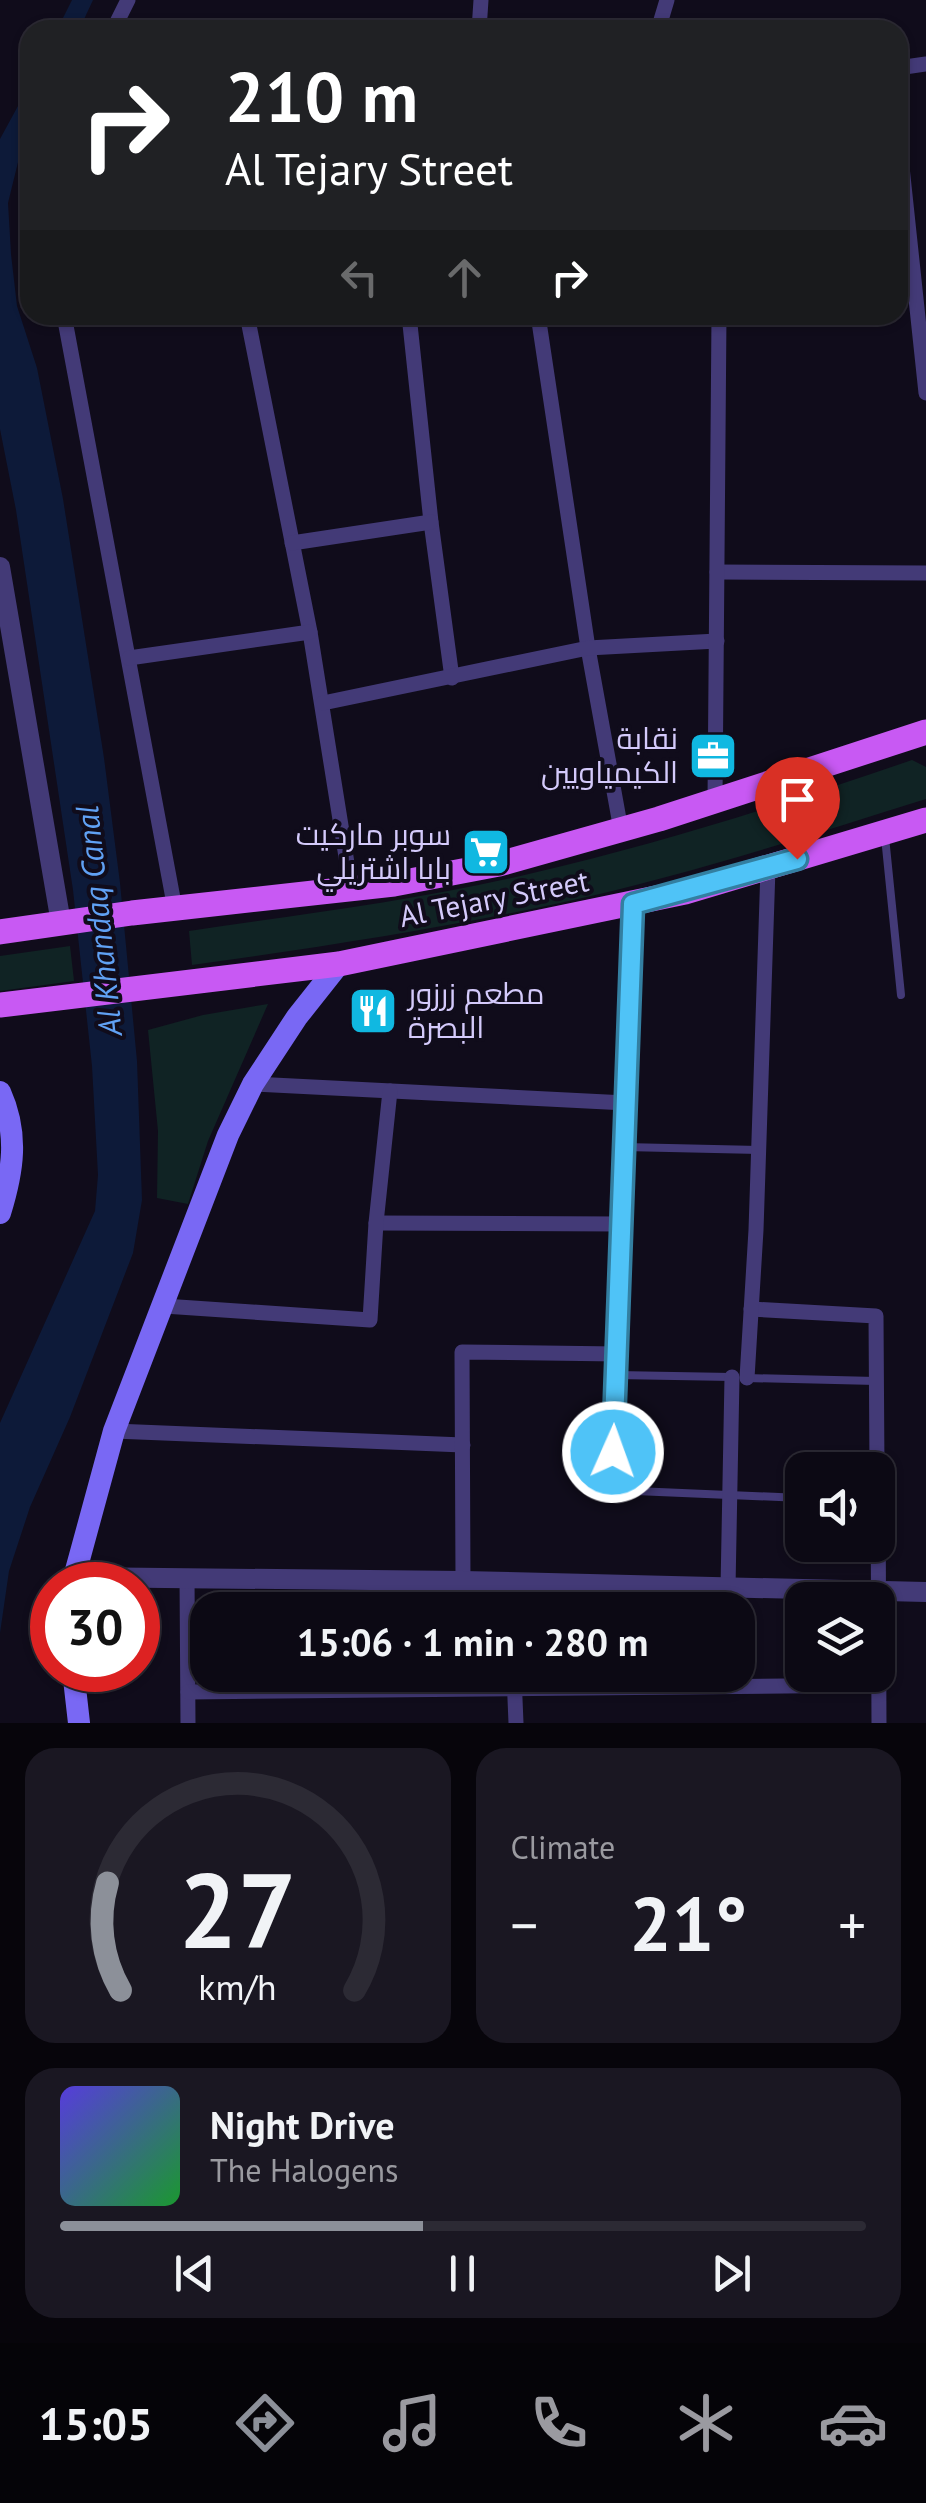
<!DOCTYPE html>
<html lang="en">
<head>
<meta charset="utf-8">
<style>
	:root { --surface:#0c0914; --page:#1a1722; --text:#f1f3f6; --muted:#9a9aa0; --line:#2c2a34; --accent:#8c9099 }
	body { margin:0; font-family:"PT Sans",Cairo,sans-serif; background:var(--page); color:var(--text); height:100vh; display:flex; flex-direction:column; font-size:38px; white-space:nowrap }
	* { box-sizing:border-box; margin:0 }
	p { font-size:32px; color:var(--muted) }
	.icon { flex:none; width:55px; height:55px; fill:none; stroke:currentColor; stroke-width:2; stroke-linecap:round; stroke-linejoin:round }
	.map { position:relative; height:1723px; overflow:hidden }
	.drawer { display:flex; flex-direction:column; gap:25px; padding:25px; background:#07050b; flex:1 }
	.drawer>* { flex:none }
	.banner { position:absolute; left:20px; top:20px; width:888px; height:305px; border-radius:30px; box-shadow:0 2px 8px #0004,0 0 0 2px var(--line); background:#202124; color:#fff; overflow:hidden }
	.buttons { position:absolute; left:785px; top:1452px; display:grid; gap:20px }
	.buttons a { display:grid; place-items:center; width:110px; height:110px; border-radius:20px; background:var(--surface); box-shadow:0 2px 8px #0004,0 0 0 2px var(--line); font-size:50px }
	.speed { position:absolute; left:30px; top:1562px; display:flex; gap:20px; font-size:50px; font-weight:700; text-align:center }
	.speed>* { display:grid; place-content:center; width:130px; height:130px; border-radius:50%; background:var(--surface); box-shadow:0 2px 8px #0004,0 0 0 2px var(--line); line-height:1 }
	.speed .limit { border:15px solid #d22; background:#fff; color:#111 }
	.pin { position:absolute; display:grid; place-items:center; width:85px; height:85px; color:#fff; margin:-102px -42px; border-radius:50% 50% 50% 0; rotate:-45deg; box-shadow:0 0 10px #0007 }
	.pin .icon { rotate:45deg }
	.me { position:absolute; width:110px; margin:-55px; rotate:2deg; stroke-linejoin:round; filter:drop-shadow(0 0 8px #0008) }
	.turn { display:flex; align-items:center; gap:35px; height:210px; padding:0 40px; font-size:45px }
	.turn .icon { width:130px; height:130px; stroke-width:2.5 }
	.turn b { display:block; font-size:70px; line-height:85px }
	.lanes { display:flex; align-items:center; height:95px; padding:0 40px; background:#0003; justify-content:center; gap:50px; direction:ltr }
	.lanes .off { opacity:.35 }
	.big { font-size:75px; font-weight:700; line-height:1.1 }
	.drawer .card { flex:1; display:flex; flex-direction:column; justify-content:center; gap:15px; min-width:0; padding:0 35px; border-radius:30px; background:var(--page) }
	.drawer .dial { align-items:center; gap:0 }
	.dial svg { height:260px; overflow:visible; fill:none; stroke:var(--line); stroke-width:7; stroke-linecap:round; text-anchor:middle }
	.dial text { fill:var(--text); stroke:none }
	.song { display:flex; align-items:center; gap:30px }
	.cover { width:120px; height:120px; border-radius:15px; background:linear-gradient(135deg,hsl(250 70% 55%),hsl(130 70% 35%)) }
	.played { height:10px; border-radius:5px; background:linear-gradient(90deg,var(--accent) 45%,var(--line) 45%) }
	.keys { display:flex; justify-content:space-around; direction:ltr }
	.heat { display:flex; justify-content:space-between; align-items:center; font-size:55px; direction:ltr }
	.drawer .tiles { flex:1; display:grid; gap:25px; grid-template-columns:1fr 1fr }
	.card:last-child { grid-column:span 2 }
	.trip { position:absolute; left:190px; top:1592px; width:565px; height:100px; border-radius:30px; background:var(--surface); box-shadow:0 2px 8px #0004,0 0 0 2px var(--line); font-weight:700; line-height:100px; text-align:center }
	.menu { display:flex; height:160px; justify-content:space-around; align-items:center; background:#050408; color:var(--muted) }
	.menu .icon { width:70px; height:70px }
	.menu .active { color:var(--accent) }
	.menu b { font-size:45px; color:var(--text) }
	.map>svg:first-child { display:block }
	.green { fill:#102324 }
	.water { fill:#0d1a39 }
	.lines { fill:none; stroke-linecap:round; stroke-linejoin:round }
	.service { stroke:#433a77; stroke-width:8 }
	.minor { stroke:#433a77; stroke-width:15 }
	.tertiary { stroke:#433a77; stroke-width:20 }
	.secondary { stroke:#7968f4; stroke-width:22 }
	.primary { stroke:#c859f3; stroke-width:25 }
	.route-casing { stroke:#337fa1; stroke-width:25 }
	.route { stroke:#4fc3f7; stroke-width:18 }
	.labels { text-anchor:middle; stroke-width:8; stroke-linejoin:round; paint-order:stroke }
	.poi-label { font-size:30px; fill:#d4cafb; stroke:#100c1b; text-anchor:end }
	.street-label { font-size:30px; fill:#d4cafb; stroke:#100c1b }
	.water-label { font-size:32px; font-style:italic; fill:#60a1f4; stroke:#100c1b }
</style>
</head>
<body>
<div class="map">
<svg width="926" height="1723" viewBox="0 0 926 1723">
	<rect width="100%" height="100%" fill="#100c1b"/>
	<g class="green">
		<path d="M912 760 926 767V799C805 837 684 876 560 903 438 929 315 948 192 965L189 931C304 914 420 900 533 873 662 843 787 803 912 760Z"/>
		<path d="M70 946 74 981 0 991V956Z"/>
		<path d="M268 1004 208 1141 188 1204 157 1198 158 1131 148 1030 203 1015Z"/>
	</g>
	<g class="water">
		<path d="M72 0H93L79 30H57Z"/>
		<path d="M30 84V132L20 154 8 203 11 254 17 306 37 368 63 499 104 758 120 883 137 1061 142 1200 133 1253 70 1417 30 1507 9 1571 0 1633V1423L95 1211 98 1175 92 1066 73 890 16 510 0 429V139Z"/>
	</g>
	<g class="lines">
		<g class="service">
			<path d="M885 837 901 995"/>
			<path d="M624 1147 759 1150"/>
			<path d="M616 1375 732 1377"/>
			<path d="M746 1378 876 1381"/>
			<path d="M612 1490 802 1498"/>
		</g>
		<g class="minor">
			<path d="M113 30 128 0"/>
			<path d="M479 30 481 0"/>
			<path d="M658 30 667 0"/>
			<path d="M898 68 926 64"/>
			<path d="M898 129 926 393"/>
			<path d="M64 315 175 909"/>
			<path d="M247 315 310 632 351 888"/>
			<path d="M409 315 431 522 452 678"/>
			<path d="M538 315 588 648 621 830"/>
			<path d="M292 543 431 522"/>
			<path d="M717 572 926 573"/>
			<path d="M129 658 310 632"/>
			<path d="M323 703 588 648 717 641"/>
			<path d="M715 800 719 315"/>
			<path d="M253 1084 626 1103"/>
			<path d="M376 1223 621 1224"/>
			<path d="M164 1306 370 1320 376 1223 390 1091"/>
			<path d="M751 1309 876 1316 877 1470"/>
			<path d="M747 1378 756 1230 768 868"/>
			<path d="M114 1431 463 1445"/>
			<path d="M878 1478 879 1723"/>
			<path d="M612 1490 633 904"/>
			<path d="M187 1577 188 1723"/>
			<path d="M463 1581 462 1352 617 1354"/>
			<path d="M510 1584 511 1610"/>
			<path d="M728 1588 732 1377"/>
			<path d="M514 1675 516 1723"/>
			<path d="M188 1692 879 1685"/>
		</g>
		<g class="tertiary">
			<path d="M0 567 61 923"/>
			<path d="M73 1577 463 1581 926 1592"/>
		</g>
		<g class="secondary">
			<path d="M0 1092C19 1134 13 1171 0 1213"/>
			<path d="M72 1585 114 1431 228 1135 253 1084 297 1017 339 964"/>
			<path d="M73 1670 79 1723"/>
		</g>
		<g class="primary">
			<path d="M0 932 132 913 394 884 499 864 659 819 926 732"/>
			<path d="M0 1005 339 964 685 892 926 820"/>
		</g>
	</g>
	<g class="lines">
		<g class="route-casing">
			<path id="route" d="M613 1452 633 904 797 859"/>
		</g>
		<use href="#route" class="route"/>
	</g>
	<defs>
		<g id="office-square" transform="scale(2.5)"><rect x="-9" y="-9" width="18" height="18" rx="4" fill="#10b8e1" stroke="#100c1b"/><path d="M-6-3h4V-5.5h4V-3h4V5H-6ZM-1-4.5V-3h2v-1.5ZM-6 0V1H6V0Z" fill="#fff"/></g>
		<g id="supermarket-square" transform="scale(2.5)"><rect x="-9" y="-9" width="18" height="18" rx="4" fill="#10b8e1" stroke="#100c1b"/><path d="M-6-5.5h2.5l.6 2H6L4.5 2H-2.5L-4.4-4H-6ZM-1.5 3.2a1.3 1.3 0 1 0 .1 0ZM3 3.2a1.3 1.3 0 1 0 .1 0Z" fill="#fff"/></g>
		<g id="restaurant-square" transform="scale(2.5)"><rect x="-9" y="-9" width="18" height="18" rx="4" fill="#10b8e1" stroke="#100c1b"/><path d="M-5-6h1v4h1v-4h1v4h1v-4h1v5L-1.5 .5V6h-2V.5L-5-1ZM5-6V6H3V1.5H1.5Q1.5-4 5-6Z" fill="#fff"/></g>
	</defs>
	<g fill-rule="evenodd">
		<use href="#office-square" x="713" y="756"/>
		<use href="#supermarket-square" x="486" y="852"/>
		<use href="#restaurant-square" x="373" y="1011"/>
	</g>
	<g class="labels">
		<g class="poi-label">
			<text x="678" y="749">نقابة<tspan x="678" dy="34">الكيمياويين</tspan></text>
			<text x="451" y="845">سوبر ماركيت<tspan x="451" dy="34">بابا اشتريلي</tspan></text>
			<text x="408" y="1004" text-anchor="start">مطعم زرزور<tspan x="408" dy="34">البصرة</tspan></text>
		</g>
		<g class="street-label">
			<text transform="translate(494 899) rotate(-11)" y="10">Al Tejary Street</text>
		</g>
		<g class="water-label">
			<text transform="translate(99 921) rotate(-96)" y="11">Al Khandaq Canal</text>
		</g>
	</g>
</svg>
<div class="buttons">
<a><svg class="icon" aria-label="sound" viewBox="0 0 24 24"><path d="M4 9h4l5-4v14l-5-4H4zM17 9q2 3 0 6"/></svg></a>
<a><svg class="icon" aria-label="layers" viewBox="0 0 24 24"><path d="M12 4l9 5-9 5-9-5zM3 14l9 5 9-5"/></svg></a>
</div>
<div class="speed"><div class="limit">30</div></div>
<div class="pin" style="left:797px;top:859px;background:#d93025"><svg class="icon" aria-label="arrive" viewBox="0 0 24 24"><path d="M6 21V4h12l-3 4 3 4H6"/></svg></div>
<svg class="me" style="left:613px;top:1452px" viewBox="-20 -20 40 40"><circle r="17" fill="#4fc3f7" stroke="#fff" stroke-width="3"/><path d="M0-11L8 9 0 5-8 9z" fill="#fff"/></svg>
<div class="trip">15:06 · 1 min · 280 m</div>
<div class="banner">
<div class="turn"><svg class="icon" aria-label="right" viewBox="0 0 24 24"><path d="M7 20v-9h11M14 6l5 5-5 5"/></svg><div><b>210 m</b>Al Tejary Street</div></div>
<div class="lanes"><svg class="icon off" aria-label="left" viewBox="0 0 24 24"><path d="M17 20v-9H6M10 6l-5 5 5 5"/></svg><svg class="icon off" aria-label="ahead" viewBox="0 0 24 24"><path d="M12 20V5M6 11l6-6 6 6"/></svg><svg class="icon" aria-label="right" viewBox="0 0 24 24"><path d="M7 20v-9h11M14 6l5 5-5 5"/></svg></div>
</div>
</div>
<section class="drawer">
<div class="tiles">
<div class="card dial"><svg viewBox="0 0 100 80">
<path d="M14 69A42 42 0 1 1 86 69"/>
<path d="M14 69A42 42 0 0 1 10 36" stroke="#8c9099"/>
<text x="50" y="56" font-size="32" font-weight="700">27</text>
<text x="50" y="72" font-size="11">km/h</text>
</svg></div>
<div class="card"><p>Climate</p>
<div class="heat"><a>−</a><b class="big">21°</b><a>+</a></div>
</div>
<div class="card">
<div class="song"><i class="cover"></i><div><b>Night Drive</b><p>The Halogens</p></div></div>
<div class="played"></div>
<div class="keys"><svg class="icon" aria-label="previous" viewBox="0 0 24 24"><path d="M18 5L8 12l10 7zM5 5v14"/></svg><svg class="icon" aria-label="pause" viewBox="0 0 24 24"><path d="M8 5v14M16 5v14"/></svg><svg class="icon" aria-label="next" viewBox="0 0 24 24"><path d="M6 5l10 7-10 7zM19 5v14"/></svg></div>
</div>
</div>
</section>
<nav class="menu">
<b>15:05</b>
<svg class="icon active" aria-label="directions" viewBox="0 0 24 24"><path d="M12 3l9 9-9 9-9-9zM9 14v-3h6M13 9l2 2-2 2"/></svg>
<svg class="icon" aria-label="music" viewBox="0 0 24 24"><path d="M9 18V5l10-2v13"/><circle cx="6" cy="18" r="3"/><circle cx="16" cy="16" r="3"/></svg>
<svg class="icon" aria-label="phone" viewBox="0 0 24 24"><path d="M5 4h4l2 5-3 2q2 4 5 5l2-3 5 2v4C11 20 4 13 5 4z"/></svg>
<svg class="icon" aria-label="climate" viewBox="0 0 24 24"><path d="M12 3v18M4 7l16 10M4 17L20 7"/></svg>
<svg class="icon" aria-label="car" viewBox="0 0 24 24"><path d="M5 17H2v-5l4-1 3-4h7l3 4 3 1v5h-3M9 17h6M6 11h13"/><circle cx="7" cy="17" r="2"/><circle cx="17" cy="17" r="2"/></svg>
</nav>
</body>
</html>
